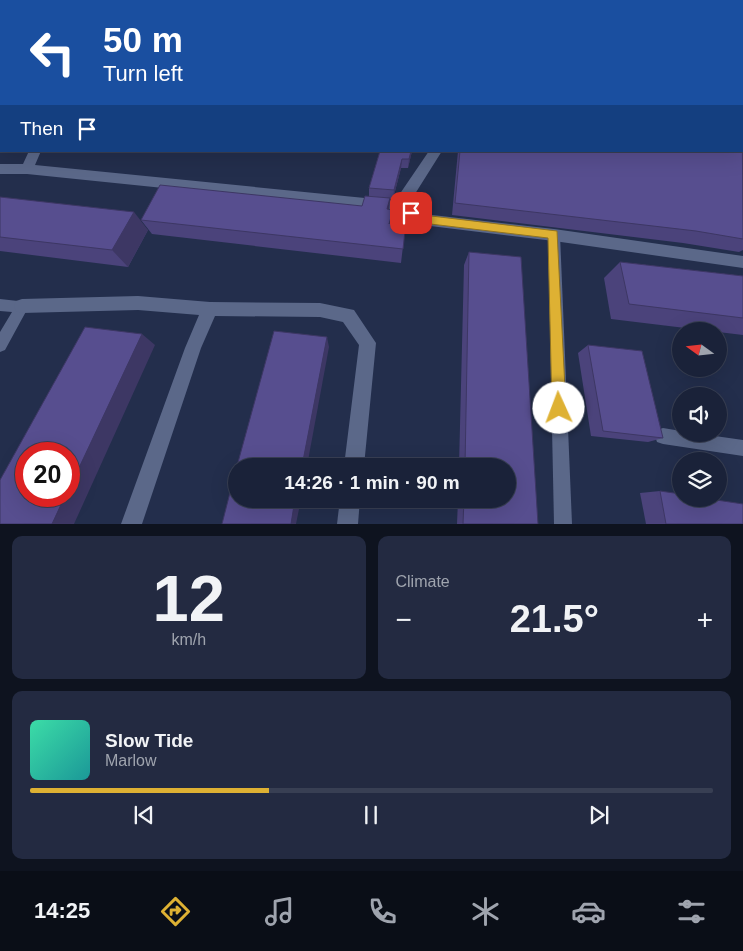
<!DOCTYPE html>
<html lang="en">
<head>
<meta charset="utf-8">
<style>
	:root { --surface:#1a2239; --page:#232a41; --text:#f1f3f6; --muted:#9fa4ae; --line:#383f53; --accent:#deb133 }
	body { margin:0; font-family:Arial,sans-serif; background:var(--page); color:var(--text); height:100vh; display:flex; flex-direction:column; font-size:19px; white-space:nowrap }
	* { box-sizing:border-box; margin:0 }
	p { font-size:16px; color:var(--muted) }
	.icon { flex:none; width:28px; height:28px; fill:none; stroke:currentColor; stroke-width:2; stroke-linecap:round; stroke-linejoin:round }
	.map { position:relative; height:524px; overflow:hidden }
	.drawer { display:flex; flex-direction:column; gap:12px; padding:12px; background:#0e131f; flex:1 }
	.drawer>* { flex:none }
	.top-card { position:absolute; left:0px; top:0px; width:744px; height:152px; box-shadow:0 5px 20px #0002,0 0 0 1px var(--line); background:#1a4fa0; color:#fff; overflow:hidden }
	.needle { width:32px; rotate:285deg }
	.tools { position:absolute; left:672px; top:322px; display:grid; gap:10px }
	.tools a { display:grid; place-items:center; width:55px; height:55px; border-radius:50%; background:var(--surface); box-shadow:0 5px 20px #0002,0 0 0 1px var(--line); font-size:25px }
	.speed { position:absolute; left:15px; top:442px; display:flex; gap:10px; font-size:25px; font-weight:700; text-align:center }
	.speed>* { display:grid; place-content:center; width:65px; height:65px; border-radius:50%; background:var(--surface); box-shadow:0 5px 20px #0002,0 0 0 1px var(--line); line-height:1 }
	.speed .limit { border:8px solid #d22; background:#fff; color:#111 }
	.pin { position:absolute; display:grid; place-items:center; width:42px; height:42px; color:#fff; margin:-21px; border-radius:10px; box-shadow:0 2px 8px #0006 }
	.me { position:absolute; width:55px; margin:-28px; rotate:358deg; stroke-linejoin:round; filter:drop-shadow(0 0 4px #0008) }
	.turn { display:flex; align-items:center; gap:18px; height:105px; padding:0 20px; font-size:22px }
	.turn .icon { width:65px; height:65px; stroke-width:2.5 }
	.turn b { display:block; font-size:35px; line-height:42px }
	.then { display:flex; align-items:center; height:48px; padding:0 20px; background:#0003; gap:10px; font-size:19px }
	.big { font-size:38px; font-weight:700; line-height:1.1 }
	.drawer .card { flex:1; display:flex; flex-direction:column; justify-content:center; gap:8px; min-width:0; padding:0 18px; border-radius:10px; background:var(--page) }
	.drawer .dial { align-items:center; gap:0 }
	.dial b { font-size:65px; line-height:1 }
	.song { display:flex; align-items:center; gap:15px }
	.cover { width:60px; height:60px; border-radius:8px; background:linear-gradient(135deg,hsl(160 70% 55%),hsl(180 70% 35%)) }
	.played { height:5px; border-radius:2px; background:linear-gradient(90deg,var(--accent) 35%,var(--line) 35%) }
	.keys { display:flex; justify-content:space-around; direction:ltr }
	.heat { display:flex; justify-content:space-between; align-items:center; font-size:28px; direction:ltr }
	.drawer .tiles { flex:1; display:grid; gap:12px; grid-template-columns:1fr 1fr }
	.card:last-child { grid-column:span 2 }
	.trip { position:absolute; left:228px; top:458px; width:288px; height:50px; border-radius:25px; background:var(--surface); box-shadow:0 5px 20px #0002,0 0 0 1px var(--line); font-weight:700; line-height:50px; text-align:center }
	.tab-bar { display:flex; height:80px; justify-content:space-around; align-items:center; background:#0a0e17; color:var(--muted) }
	.tab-bar .icon { width:35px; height:35px }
	.tab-bar .selected { color:var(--accent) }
	.tab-bar b { font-size:22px; color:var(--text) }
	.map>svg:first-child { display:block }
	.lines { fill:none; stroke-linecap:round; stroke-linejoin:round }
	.lane { fill:#5b6889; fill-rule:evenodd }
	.street { fill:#5b6889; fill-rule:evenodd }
	.wall { fill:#4b437b }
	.shaded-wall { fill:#3d3764 }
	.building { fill:#574e8f; stroke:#3d3764 }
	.route { fill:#deb133; stroke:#907321 }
</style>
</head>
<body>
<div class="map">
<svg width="743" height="524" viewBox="0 0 743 524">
	<rect width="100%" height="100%" fill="#232e4c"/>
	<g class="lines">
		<g class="lane">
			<path d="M554 230 558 232 560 235 572 524H554L548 235 550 232Z"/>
			<path d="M0 299 27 302 29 306 5 350 0 352V332L12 312 0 311Z"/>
			<path d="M663 428 681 431V434H701L743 440V456L663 444 657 442 655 436 657 430Z"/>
		</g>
		<g class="street">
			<rect x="742" y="74" width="1" height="7"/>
			<path d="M29 151H41L35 165 395 201 429 151H442L408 205 424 214 554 229 743 256V268L554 241 422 225 397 212 27 174H0V164H23Z"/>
			<path d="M138 296 210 302 320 303 354 310 376 343 364 466H344L359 345 343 322 320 317 215 316 201 348 142 524H121L185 348 199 315 138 310 22 313 16 311 14 306 16 301 22 299Z"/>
			<path d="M340 499H360L358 524H337Z"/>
		</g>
	</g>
	<g class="wall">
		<path d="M0 0H94V1H1V140H0Z"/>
		<path d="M190 0H519L518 1H190Z"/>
		<path d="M695 0H743V63L742 1H696Z"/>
		<path d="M743 91V250L739 252 683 243 452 215 458 151H742Z"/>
		<path d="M380 151H412L408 168H401L393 199H390L389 209 393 210V220L408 204 401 263 152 234 141 220 362 206 369 196V188Z"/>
		<path d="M0 197 148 230 128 267 0 251Z"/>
		<path d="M469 252 538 524H457L458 499H506V466H459L464 265Z"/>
		<path d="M620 262 743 276V335L611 319 604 278Z"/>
		<path d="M588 345 663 438 648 442 591 436 578 353Z"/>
		<path d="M660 491 743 524H646L640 493Z"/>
	</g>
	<g class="shaded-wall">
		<rect x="80" y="0" width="14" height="1"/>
		<path d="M510 0H519L518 1H509Z"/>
		<path d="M1 117V133L0 132V119Z"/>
		<path d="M411 151H412L408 168 409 159Z"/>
		<path d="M402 159 401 168 393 199 394 190Z"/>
		<path d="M390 198 389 213 387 209Z"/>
		<path d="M393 210 392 224H389Z"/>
		<path d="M134 212 148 230 128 267 112 250Z"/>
		<path d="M142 334 155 345 74 524H52L65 496H69V489Z"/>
		<path d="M327 337 329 347 307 466H302Z"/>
		<path d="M295 499H301L296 524H291Z"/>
	</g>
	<g class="building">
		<path d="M0 0H80V1H1V117L0 119Z"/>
		<path d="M190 0H469L466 1H190Z"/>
		<path d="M478 0H510L509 1H482Z"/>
		<path d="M557 0H662V1H556Z"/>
		<path d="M715 0H743V48L742 1H716Z"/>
		<path d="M742 91 743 239 696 231 455 203 460 151H742Z"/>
		<path d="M380 151H411L409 159H402L394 190 369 188Z"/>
		<path d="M160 185 362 206 365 196 390 198 387 209 393 210 389 224 406 203 408 204 403 249 141 220Z"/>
		<path d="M0 197 134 212 112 250 0 237Z"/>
		<path d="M469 252 521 257 538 524H463L464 499H506V466H465Z"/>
		<path d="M620 262 743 276V318L629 304Z"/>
		<path d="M85 327 142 334 69 489V454H26V496H65L52 524H0V480Z"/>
		<path d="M274 331 327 337 302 466H237Z"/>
		<path d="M588 345 642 351 663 438 603 431Z"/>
		<path d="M236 469V499H295L291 524H222Z"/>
		<path d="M660 491 681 494V499H710L743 504V524H666Z"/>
	</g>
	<path class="route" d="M411 209 423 215 557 231 566 408 564 413 559 415 554 413 552 408 548 238 422 223 407 216 405 213Z"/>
</svg>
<div class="tools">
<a><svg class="needle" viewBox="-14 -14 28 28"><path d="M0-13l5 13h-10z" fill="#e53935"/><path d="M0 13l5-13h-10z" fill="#9fa4ae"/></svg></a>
<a><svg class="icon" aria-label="sound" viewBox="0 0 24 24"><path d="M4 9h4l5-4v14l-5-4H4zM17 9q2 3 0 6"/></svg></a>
<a><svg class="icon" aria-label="layers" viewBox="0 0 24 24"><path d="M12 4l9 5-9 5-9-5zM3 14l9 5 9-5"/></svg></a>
</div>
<div class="speed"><div class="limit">20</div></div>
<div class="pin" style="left:411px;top:213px;background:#d93025"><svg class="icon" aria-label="arrive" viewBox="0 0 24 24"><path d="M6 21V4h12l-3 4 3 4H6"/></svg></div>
<svg class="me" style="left:559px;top:408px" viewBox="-20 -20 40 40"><circle r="19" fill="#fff"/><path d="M0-13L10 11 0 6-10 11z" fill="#deb133"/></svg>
<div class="trip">14:26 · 1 min · 90 m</div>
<div class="top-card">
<div class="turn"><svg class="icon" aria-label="left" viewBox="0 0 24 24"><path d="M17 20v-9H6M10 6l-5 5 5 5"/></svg><div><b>50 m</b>Turn left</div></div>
<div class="then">Then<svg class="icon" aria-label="arrive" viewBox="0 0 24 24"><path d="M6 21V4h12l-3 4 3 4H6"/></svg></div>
</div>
</div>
<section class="drawer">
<div class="tiles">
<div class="card dial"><b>12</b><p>km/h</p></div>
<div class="card"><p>Climate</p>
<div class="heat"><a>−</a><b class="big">21.5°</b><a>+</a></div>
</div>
<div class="card">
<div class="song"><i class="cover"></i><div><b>Slow Tide</b><p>Marlow</p></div></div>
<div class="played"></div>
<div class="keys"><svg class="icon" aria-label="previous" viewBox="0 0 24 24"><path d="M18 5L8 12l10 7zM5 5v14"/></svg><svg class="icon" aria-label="pause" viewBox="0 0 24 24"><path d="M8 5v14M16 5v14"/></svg><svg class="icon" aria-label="next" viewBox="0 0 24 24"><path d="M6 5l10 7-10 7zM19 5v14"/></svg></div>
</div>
</div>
</section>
<nav class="tab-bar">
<b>14:25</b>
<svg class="icon selected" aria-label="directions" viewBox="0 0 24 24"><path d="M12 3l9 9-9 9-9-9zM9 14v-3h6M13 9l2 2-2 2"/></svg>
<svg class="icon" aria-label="music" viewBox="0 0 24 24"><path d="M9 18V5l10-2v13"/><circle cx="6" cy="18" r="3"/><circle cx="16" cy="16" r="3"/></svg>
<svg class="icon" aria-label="phone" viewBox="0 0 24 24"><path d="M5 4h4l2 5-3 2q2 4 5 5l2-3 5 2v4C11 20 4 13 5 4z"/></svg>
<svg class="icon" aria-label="climate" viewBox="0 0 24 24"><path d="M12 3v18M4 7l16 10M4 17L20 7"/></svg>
<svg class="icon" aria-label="car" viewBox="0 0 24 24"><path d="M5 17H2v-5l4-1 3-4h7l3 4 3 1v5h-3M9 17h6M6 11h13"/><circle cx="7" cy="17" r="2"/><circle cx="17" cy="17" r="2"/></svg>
<svg class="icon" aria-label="filters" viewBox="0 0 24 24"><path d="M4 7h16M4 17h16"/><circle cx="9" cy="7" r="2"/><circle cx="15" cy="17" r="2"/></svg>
</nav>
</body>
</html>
